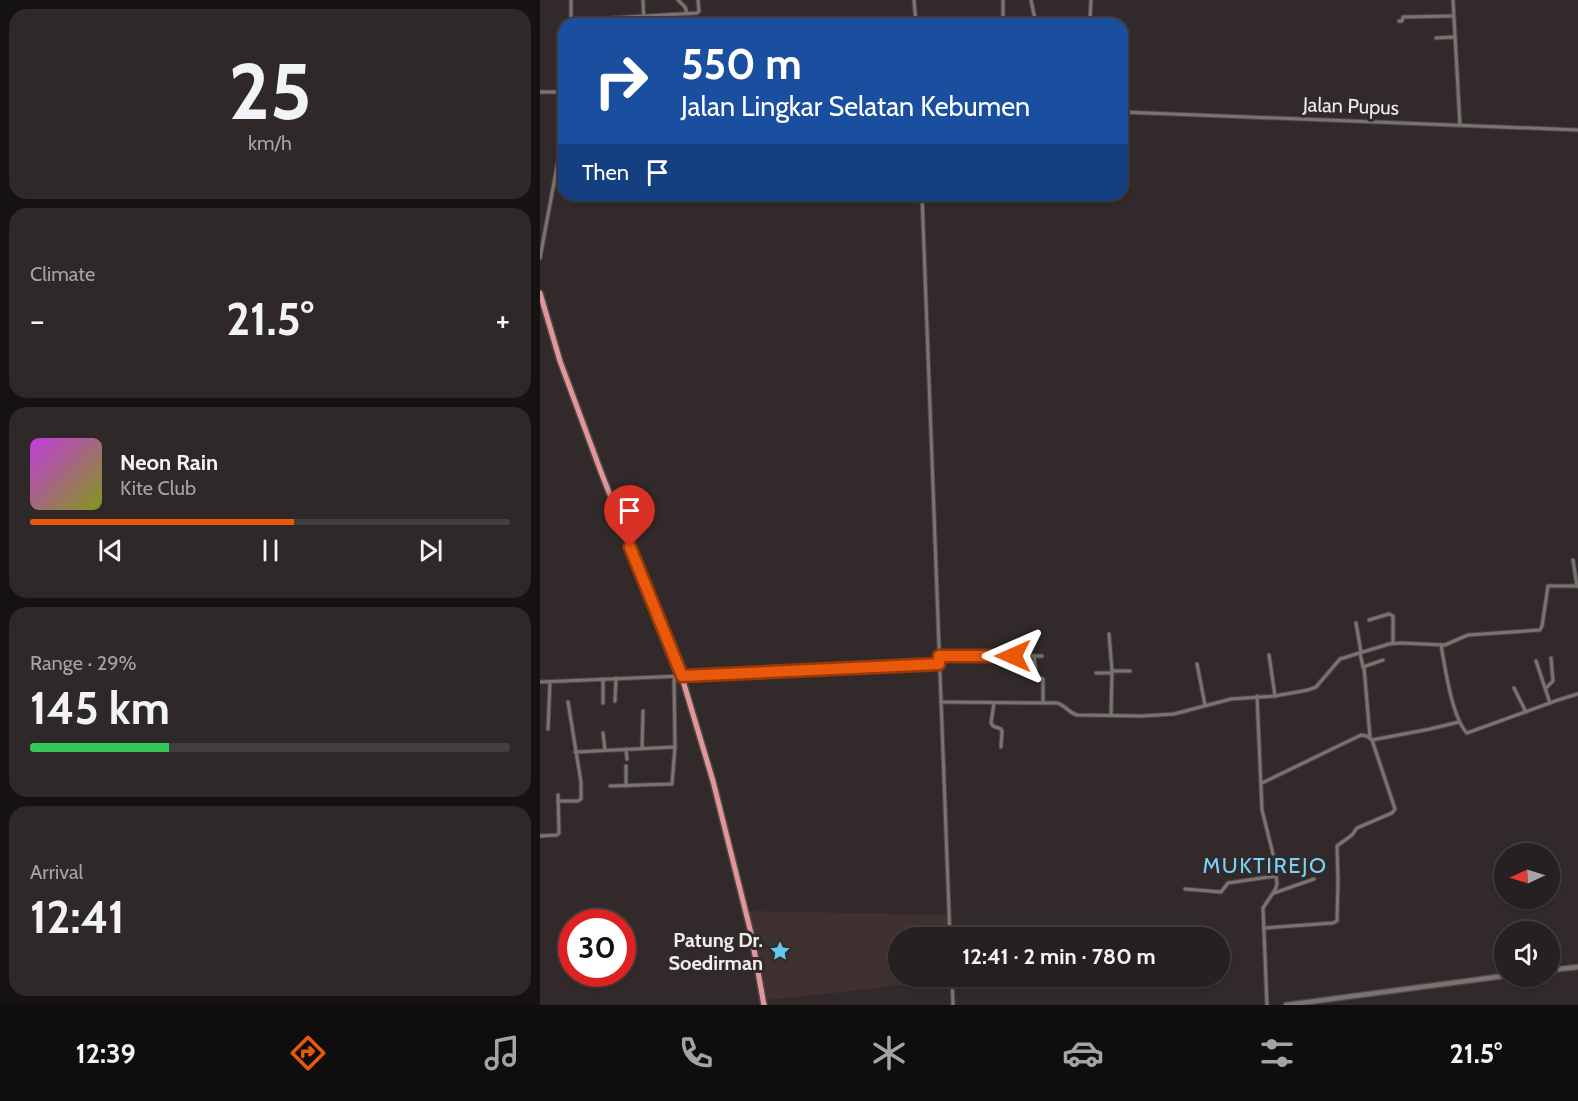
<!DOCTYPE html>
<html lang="en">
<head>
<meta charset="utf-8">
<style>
	:root { --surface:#262020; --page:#2e2829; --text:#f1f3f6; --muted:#a4a3a5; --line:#423e3e; --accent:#ea580c }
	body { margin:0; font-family:Cabin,sans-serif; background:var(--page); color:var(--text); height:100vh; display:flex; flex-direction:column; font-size:22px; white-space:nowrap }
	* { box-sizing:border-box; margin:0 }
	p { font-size:20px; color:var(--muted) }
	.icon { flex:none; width:33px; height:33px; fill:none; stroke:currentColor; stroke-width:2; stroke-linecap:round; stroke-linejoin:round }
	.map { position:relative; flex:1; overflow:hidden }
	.panel { display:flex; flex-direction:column; gap:9px; padding:9px; background:#151212; width:540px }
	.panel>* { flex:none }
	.top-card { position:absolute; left:18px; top:18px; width:570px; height:183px; border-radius:18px; box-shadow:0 2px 4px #0004,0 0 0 2px var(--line); background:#1a4fa0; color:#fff; overflow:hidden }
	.needle { width:39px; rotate:266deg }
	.controls { position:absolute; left:954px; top:843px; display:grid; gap:12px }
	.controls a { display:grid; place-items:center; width:66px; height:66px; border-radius:50%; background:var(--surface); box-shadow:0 2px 4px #0004,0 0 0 2px var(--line); font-size:30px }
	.speed { position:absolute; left:18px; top:909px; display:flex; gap:12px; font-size:30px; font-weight:700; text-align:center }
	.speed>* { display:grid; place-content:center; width:78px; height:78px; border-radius:50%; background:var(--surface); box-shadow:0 2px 4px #0004,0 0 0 2px var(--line); line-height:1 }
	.speed .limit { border:9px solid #d22; background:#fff; color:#111 }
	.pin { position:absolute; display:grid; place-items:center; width:51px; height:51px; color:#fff; margin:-62px -26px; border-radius:50% 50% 50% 0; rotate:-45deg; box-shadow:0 0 6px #0007 }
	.pin .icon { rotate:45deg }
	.me { position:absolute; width:66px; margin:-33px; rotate:270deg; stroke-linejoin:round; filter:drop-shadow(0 0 4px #0008) }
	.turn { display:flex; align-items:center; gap:21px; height:126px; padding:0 24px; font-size:27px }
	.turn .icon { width:78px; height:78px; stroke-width:2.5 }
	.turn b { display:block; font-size:42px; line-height:51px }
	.then { display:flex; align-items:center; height:57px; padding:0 24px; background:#0003; gap:12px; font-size:22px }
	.big { font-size:45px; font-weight:700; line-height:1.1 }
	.panel .widget { flex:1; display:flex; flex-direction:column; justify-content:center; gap:9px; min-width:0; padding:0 21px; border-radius:18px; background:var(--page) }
	.panel .dial { align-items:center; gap:0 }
	.dial b { font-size:78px; line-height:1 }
	.song { display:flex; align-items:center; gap:18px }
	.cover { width:72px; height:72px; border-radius:9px; background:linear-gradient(135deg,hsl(290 70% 55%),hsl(70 70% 35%)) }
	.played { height:6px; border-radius:3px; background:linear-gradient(90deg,var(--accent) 55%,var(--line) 55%) }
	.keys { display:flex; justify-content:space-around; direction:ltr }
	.heat { display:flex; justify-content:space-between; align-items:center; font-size:33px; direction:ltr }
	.charge { height:9px; border-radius:4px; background:linear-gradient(90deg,#34c759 29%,var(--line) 0) }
	.trip { position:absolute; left:348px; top:927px; width:342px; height:60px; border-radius:30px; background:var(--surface); box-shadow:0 2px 4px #0004,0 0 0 2px var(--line); font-weight:700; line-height:60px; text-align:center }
	.menu { display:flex; height:96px; justify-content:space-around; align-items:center; background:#0f0d0d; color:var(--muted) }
	.menu .icon { width:42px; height:42px }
	.menu .current { color:var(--accent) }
	.menu b { font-size:27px; color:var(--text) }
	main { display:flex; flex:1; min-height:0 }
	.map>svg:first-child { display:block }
	.built { fill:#403131 }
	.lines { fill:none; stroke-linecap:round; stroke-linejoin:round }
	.minor-casing { stroke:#4d4747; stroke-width:5 }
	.secondary-casing { stroke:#4d4747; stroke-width:7 }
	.trunk-casing { stroke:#4d4747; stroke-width:8 }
	.minor { stroke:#7b7272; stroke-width:3 }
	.secondary { stroke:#7b7272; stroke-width:4.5 }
	.trunk { stroke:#e29698; stroke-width:5 }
	.route-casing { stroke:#983908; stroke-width:15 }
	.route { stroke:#ea580c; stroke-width:10 }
	.labels { text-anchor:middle; stroke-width:6; stroke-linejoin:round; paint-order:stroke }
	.street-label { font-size:20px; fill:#f2eded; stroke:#322a2a }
	.poi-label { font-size:20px; font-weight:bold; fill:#f2eded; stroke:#322a2a; text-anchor:end }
	.quarter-label { font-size:22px; letter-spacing:1.5px; fill:#7ad2f8; stroke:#322a2a }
</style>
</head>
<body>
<main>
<section class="panel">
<div class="widget dial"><b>25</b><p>km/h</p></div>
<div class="widget"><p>Climate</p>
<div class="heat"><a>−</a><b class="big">21.5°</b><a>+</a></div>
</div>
<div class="widget">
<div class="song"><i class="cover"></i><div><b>Neon Rain</b><p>Kite Club</p></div></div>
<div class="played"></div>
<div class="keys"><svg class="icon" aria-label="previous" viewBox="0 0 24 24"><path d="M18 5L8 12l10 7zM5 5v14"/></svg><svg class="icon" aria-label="pause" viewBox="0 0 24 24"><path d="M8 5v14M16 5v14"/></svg><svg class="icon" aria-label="next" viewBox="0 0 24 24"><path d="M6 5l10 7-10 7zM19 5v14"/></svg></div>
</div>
<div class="widget"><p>Range · 29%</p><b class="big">145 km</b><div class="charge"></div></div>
<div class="widget"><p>Arrival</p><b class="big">12:41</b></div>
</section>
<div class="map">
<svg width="1038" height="1005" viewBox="0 0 1038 1005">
	<rect width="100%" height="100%" fill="#322a2a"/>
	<path class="built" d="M208 911 408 915 410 937 358 938V976L409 977 331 989 225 1000Z"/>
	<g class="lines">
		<g class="minor-casing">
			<g id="minor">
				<path d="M31 0V24"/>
				<path d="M103 0 104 24"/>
				<path d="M138 0 145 7 147 13"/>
				<path d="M374 0 376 24"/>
				<path d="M491 0 496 24"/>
				<path d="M913 0 920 125"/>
				<path d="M71 18 157 13 159 11 158 0"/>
				<path d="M859 21H862L863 17 913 16"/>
				<path d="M463 24V0"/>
				<path d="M516 24 543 22 550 19 551 0"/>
				<path d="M896 38 915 37"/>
				<path d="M0 92H24"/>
				<path d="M582 112 1038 130"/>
				<path d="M382 195 410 938"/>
				<path d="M0 258 24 129"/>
				<path d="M1033 560 1037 586"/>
				<path d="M829 620 849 614 853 616V643"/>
				<path d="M816 623 821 652"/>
				<path d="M569 634 572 671 571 715"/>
				<path d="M901 645C905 667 912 718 927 733L1018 700 1038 694"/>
				<path d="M820 653 823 667 843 660"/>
				<path d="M729 655 735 696"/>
				<path d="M399 656H502"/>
				<path d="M494 656 496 676 503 679V703"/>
				<path d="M996 661 1010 703"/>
				<path d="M657 664 665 705"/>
				<path d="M824 667 830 737"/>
				<path d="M572 671H590"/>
				<path d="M556 673H572"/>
				<path d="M0 682 399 665"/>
				<path d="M974 688 986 712"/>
				<path d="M1006 688 1013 681 1011 658"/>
				<path d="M717 696 722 810 734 858 737 884 735 890 723 908 727 1005"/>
				<path d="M75 701 76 678"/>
				<path d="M401 702 517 703C525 705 529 713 537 715L602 716 634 714 691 699 735 696 768 690 776 687 800 659 849 644 861 643 905 645 928 635 1000 630 1002 626 1008 586H1038"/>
				<path d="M63 703V679"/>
				<path d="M454 703 451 723 453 726 461 729 462 731 461 747"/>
				<path d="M8 729 10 682"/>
				<path d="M63 733 65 750"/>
				<path d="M832 740 890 729 919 722"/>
				<path d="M102 748 103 711"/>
				<path d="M86 749 87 759"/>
				<path d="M35 752 135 747"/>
				<path d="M86 766V786"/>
				<path d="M722 783 821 735 827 736 832 740 855 809 852 813 817 828 812 835 797 846 798 880 797 921 793 923 724 928"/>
				<path d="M70 786 132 784 135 747 134 677"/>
				<path d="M18 801H38L41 799V782L28 702"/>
				<path d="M0 836 17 835 19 833 18 795"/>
				<path d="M645 889 681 892 688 883 736 876"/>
				<path d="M734 893 774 879"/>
				<path d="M412 976 413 1005"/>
			</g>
		</g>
		<g class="secondary-casing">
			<g id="secondary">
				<path d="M1010 970 1038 967"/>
				<path d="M746 1005 964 976"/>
			</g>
		</g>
		<g class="trunk-casing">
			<path id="trunk" d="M0 293 20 361 61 472 144 684 173 781 211 933 224 1005"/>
		</g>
		<use href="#minor" class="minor"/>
		<use href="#secondary" class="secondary"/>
		<use href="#trunk" class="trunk"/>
	</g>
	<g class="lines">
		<g class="route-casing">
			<path id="route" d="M90 547 142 676 399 664V656H473"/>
		</g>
		<use href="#route" class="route"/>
	</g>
	<defs>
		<g id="sight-bare" transform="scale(1.62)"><path d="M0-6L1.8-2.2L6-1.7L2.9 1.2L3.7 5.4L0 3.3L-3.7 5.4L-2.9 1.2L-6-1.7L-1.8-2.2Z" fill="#64c5ee" stroke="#322a2a" stroke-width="2.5" paint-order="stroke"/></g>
	</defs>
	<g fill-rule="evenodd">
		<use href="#sight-bare" x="240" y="951"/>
	</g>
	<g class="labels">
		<g class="street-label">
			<text transform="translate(811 106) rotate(2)" y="7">Jalan Pupus</text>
		</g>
		<g class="poi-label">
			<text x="223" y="947">Patung Dr.<tspan x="223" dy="23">Soedirman</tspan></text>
		</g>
		<g class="quarter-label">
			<text x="725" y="873">MUKTIREJO</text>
		</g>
	</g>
</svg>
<div class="controls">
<a><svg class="needle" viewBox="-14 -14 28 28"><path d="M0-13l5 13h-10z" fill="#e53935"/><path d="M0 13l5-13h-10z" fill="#a4a3a5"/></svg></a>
<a><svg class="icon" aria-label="sound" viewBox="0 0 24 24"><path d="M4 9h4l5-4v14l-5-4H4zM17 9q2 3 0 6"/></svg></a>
</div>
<div class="speed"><div class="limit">30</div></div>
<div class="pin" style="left:90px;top:547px;background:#d93025"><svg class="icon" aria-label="arrive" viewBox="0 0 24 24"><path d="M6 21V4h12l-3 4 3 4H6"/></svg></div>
<svg class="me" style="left:473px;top:656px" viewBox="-20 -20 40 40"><path d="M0-17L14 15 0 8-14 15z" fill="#ea580c" stroke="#fff" stroke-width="4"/></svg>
<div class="trip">12:41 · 2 min · 780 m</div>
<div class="top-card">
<div class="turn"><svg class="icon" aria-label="right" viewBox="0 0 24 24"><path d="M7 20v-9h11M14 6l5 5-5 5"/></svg><div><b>550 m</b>Jalan Lingkar Selatan Kebumen</div></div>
<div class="then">Then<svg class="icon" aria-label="arrive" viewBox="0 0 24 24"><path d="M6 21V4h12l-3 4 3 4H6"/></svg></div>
</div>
</div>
</main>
<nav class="menu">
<b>12:39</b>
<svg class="icon current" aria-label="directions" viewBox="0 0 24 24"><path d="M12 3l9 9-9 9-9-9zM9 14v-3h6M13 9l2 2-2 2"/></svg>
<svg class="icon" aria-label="music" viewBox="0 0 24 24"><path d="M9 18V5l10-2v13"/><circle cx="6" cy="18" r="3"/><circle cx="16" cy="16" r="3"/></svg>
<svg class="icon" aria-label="phone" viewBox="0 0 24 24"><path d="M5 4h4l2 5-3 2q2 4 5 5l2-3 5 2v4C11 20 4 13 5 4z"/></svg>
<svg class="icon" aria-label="climate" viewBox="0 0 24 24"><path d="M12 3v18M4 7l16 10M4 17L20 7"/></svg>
<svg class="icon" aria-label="car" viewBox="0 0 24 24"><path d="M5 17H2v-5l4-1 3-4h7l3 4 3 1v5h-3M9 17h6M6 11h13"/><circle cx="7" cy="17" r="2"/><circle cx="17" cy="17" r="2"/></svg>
<svg class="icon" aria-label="filters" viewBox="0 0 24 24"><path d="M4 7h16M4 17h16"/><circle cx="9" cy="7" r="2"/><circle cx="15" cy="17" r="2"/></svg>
<b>21.5°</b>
</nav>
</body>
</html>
